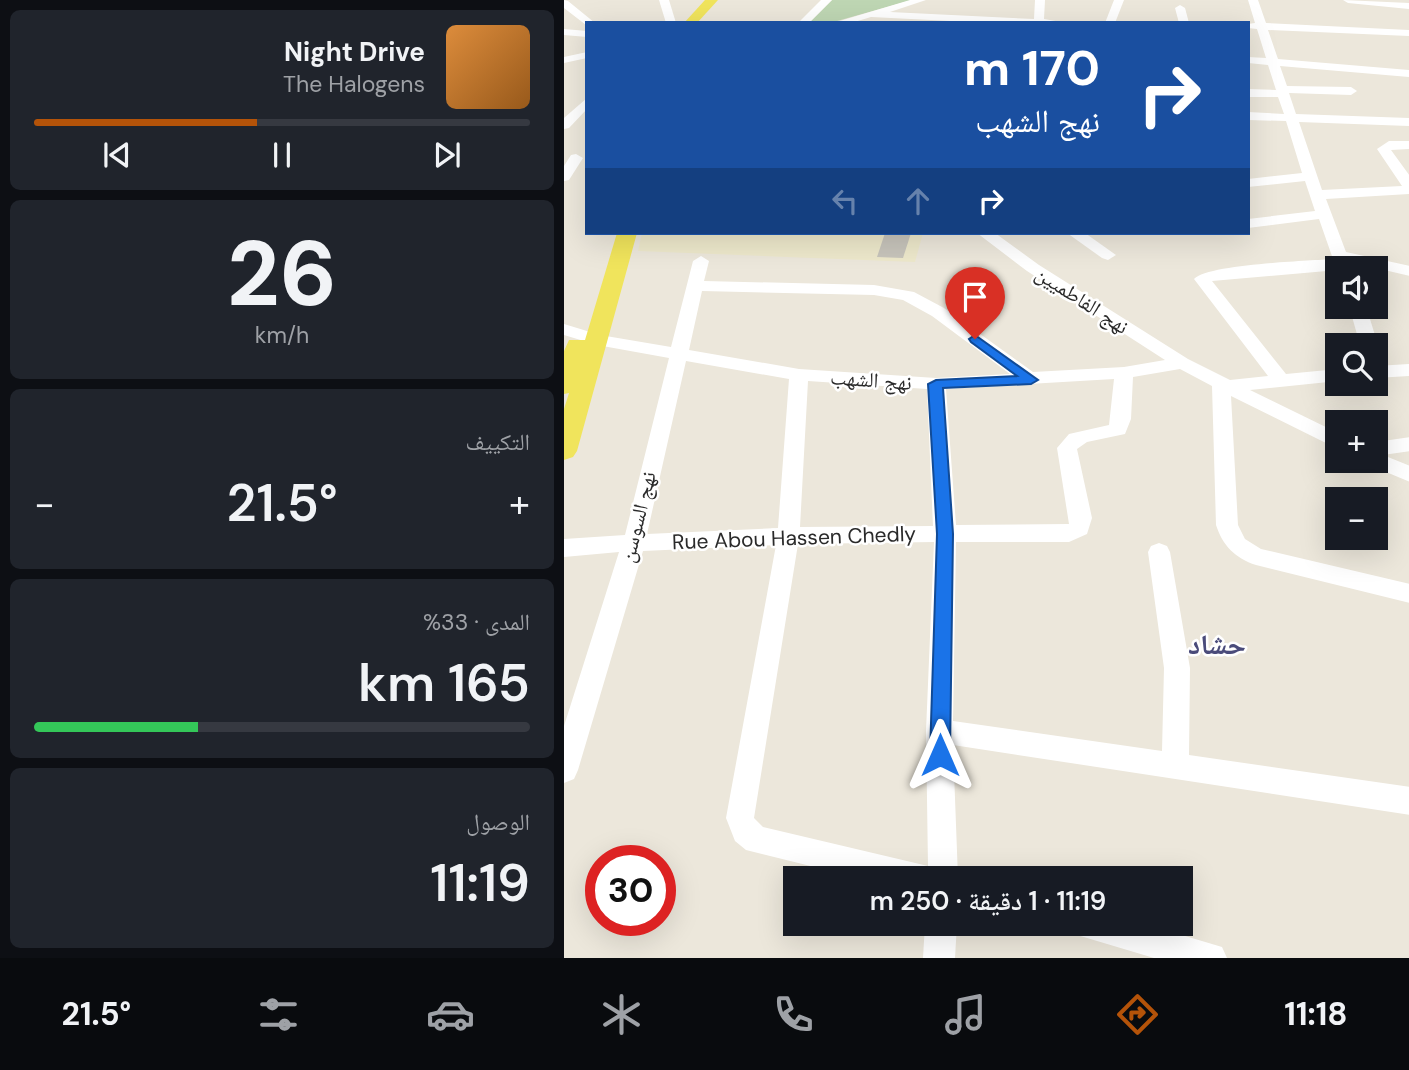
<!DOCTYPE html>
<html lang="ar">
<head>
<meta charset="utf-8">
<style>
	:root { --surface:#171b24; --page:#20242c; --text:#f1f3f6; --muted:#9ea1a6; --line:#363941; --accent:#b45309 }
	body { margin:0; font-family:"DM Sans","Noto Naskh Arabic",sans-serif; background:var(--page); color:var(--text); direction:rtl; height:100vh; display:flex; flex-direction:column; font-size:26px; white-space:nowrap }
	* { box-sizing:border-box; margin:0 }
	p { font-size:23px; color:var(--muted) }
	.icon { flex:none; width:38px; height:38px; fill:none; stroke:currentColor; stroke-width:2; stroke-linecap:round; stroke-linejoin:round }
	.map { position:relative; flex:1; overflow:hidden; direction:ltr }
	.drawer { display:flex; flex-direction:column; gap:10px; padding:10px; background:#0d0f14; width:564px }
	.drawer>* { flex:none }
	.guide { position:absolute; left:21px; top:21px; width:665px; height:214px; border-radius:0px; box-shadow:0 7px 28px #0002; direction:rtl; background:#1a4fa0; color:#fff; overflow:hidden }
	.buttons { position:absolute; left:761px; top:256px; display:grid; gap:14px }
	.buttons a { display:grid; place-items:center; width:63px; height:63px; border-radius:0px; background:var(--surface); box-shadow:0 7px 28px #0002; font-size:35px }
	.speed { position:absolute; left:21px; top:845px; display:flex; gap:14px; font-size:35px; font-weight:700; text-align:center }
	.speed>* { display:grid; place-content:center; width:91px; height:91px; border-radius:50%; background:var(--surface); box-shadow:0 7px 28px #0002; line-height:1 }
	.speed .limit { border:10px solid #d22; background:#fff; color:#111 }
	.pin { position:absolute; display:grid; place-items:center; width:60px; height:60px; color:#fff; margin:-72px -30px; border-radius:50% 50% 50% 0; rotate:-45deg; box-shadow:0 0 7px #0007 }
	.pin .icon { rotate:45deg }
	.me { position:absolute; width:77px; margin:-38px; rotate:0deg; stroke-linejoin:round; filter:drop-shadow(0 0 5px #0008) }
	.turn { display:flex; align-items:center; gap:24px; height:147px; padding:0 35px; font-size:32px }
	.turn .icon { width:91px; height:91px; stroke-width:2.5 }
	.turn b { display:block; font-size:49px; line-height:60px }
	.lanes { display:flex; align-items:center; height:66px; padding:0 35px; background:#0003; justify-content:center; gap:35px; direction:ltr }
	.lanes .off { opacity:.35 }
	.big { font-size:52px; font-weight:600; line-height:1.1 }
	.drawer .tile { flex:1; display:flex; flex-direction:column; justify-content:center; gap:10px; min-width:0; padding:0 24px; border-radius:10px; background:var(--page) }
	.drawer .dial { align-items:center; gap:0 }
	.dial b { font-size:91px; line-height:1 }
	.song { display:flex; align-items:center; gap:21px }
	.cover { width:84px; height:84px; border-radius:10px; background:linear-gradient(135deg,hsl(30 70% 55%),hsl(30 70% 35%)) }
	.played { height:7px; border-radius:4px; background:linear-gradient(90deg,var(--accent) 45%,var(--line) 45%) }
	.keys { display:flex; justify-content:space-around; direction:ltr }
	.heat { display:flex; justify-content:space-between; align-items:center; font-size:38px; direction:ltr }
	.charge { height:10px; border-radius:5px; background:linear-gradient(90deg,#34c759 33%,var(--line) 0) }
	.trip { position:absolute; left:219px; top:866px; width:410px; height:70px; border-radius:0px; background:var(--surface); box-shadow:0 7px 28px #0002; font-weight:600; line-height:70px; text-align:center; direction:rtl }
	.dock { display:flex; height:112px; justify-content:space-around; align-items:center; background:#090b0e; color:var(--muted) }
	.dock .icon { width:49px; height:49px }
	.dock .current { color:var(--accent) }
	.dock b { font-size:32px; color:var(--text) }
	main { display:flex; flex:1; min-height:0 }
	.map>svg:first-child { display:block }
	.education { fill:#ede8cb }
	.cemetery { fill:#bed6b3 }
	.building { fill:#c7c4bb }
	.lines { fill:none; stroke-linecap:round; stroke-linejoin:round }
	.minor { fill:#fff; fill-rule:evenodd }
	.major { fill:#f0e45c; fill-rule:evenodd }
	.route { fill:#1a73e8; stroke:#114b97; stroke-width:2 }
	.labels { text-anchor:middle; stroke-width:5; stroke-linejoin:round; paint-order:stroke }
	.street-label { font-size:21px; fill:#2a2a2a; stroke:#fff }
	.district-label { font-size:28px; font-weight:bold; fill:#4a4b7a; stroke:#fff }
</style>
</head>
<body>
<main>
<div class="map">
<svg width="846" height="958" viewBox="0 0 846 958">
	<rect width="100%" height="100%" fill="#ece7db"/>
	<path class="education" d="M78 233H359L351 262 74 251Z"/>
	<path class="cemetery" d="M268 0H348L266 23H245Z"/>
	<path class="building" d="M321 233H347L339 258 313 257Z"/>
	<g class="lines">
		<g class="minor">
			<path d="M0 0 4 1 31 23H23L22 25 0 8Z"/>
			<path d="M95 0H105L112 23H102Z"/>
			<path d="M257 0H268L245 23H234Z"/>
			<path d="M346 0H362L326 12 470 19 471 0H481L480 19 503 23H427L307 17 287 23H269Z"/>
			<path d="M550 0H560L551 23H541Z"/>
			<path d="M684 0H694L702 23 846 30V36L704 30 714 59 846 70V77L716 66 723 86 787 87 793 91 787 95 725 93 732 114 846 118V126L735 122 758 190 838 186 813 149 825 141H846V149L827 150 846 176V194L762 199 782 252 846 266V276L786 262 788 268H774V270L648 281 722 374 774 369V381L686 390 774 433V449L667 396 674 525 681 539 697 549 846 584V603L692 565C671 558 659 546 652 525L648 386 616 369 569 377 567 419 561 434 523 442 513 449 528 518 523 534 505 542H392L389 721 598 751 600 668 584 552 587 546 595 543 603 546 606 552 626 668 625 755 846 787V815L389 745 394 878H295L182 850 171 841 162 818 212 545 79 551 14 770 10 779 0 783V726L55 552 0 557V539L61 535 105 358 33 345 0 335V324L36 335 107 347 129 261 137 256 145 261 140 281 310 285 350 292 380 308 469 372 560 367 601 360 463 271 413 233H431L475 265 624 359 666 380 704 376 630 279C644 264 743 261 769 259L755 219 684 228V219L751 211 741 181 684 187V179L738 173 722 121 684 120V112L720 114 714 97H684V89L712 90 704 65 684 63V57L702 58 693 29 684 28V24L691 23ZM138 291 310 295 339 300 368 316 446 374 372 378 235 369 125 350ZM122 361 225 379 214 528 83 534ZM550 379 545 425 505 434 493 448 505 524 392 525 382 389ZM244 381 363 389 369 526 236 527ZM370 542 362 731 364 866 199 827 190 818 234 544Z"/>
			<path d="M779 0 846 3V9L784 3Z"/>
			<path d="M616 5 621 8 625 23H615L611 8Z"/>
			<path d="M0 29 23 31V37L0 35Z"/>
			<path d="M23 52V58L0 63V57Z"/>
			<path d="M23 98V109L5 128 0 129V118Z"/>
			<path d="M12 154 19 158 5 180 0 181V166L7 155Z"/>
			<path d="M503 233H521L552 255 544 260 538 258Z"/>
			<path d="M785 306H802L814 345 812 348V345H796Z"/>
			<path d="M846 364V376L812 378V366Z"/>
			<path d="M846 437V451L819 455 846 466V482L805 465 802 460H812V442Z"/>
			<path d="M361 924H393L391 958H359Z"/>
			<path d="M508 924H581L658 947 663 958H590L513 935Z"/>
		</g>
		<g class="major">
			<path d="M141 0H154L133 23H120Z"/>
			<path d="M53 233H73L13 451 9 457 0 460V409L5 393 0 394V351L5 340H21Z"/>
		</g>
	</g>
	<path class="route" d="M411 335 474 380 467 384 379 388 389 534 386 755 383 762 376 765 369 762 366 755 373 534 364 384 372 380 453 376 407 342 405 339Z"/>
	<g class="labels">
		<g class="street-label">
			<text transform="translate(518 300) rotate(33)" y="7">نهج الفاطميين</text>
			<text transform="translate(307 380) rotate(4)" y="7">نهج الشهب</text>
			<text transform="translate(74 517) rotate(-76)" y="7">نهج السوسن</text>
			<text transform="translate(230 538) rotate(-2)" y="7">Rue Abou Hassen Chedly</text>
		</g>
		<g class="district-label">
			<text x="653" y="654">حشاد</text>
		</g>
	</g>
</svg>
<div class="buttons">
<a><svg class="icon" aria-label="sound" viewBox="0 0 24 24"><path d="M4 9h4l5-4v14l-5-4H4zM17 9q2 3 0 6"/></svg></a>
<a><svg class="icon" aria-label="search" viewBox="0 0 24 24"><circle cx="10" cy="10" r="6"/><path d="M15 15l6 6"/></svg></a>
<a>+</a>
<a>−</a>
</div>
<div class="speed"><div class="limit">30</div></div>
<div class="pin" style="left:411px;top:339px;background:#d93025"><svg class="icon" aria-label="arrive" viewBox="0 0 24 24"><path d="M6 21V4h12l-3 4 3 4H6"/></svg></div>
<svg class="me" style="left:376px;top:755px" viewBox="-20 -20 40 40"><path d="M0-17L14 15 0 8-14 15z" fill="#1a73e8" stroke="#fff" stroke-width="4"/></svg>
<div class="trip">11:19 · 1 دقيقة · 250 m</div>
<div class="guide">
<div class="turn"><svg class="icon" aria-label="right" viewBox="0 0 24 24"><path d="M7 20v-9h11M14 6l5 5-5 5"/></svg><div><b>170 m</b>نهج الشهب</div></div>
<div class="lanes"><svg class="icon off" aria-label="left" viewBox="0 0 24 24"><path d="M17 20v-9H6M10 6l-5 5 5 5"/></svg><svg class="icon off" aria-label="ahead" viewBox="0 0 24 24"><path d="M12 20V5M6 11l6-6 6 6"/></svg><svg class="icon" aria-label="right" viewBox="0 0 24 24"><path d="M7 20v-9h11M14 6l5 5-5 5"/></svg></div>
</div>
</div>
<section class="drawer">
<div class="tile">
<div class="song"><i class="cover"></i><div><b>Night Drive</b><p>The Halogens</p></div></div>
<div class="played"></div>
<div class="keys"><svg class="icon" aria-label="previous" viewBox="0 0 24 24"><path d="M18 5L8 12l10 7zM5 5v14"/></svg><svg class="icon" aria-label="pause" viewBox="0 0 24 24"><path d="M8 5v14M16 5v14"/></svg><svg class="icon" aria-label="next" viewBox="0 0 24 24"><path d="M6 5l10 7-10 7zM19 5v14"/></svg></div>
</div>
<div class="tile dial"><b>26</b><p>km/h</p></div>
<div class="tile"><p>التكييف</p>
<div class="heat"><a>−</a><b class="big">21.5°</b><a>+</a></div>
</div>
<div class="tile"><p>المدى · 33%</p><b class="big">165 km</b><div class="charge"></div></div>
<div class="tile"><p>الوصول</p><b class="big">11:19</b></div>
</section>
</main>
<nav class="dock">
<b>11:18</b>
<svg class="icon current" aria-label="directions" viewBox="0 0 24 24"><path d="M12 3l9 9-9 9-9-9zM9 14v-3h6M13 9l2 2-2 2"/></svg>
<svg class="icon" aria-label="music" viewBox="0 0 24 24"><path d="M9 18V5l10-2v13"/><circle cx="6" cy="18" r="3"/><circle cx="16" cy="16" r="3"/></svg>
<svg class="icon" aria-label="phone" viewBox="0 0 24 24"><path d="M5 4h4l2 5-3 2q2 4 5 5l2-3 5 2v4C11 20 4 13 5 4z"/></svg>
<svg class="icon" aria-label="climate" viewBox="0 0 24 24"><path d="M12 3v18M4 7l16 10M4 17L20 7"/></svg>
<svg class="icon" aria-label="car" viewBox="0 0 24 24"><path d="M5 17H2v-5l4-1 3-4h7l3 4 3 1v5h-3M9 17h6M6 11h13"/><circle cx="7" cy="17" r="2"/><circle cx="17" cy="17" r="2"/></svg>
<svg class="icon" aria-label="filters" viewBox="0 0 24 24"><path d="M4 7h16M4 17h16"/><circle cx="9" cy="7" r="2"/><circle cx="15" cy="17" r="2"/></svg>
<b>21.5°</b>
</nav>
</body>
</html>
